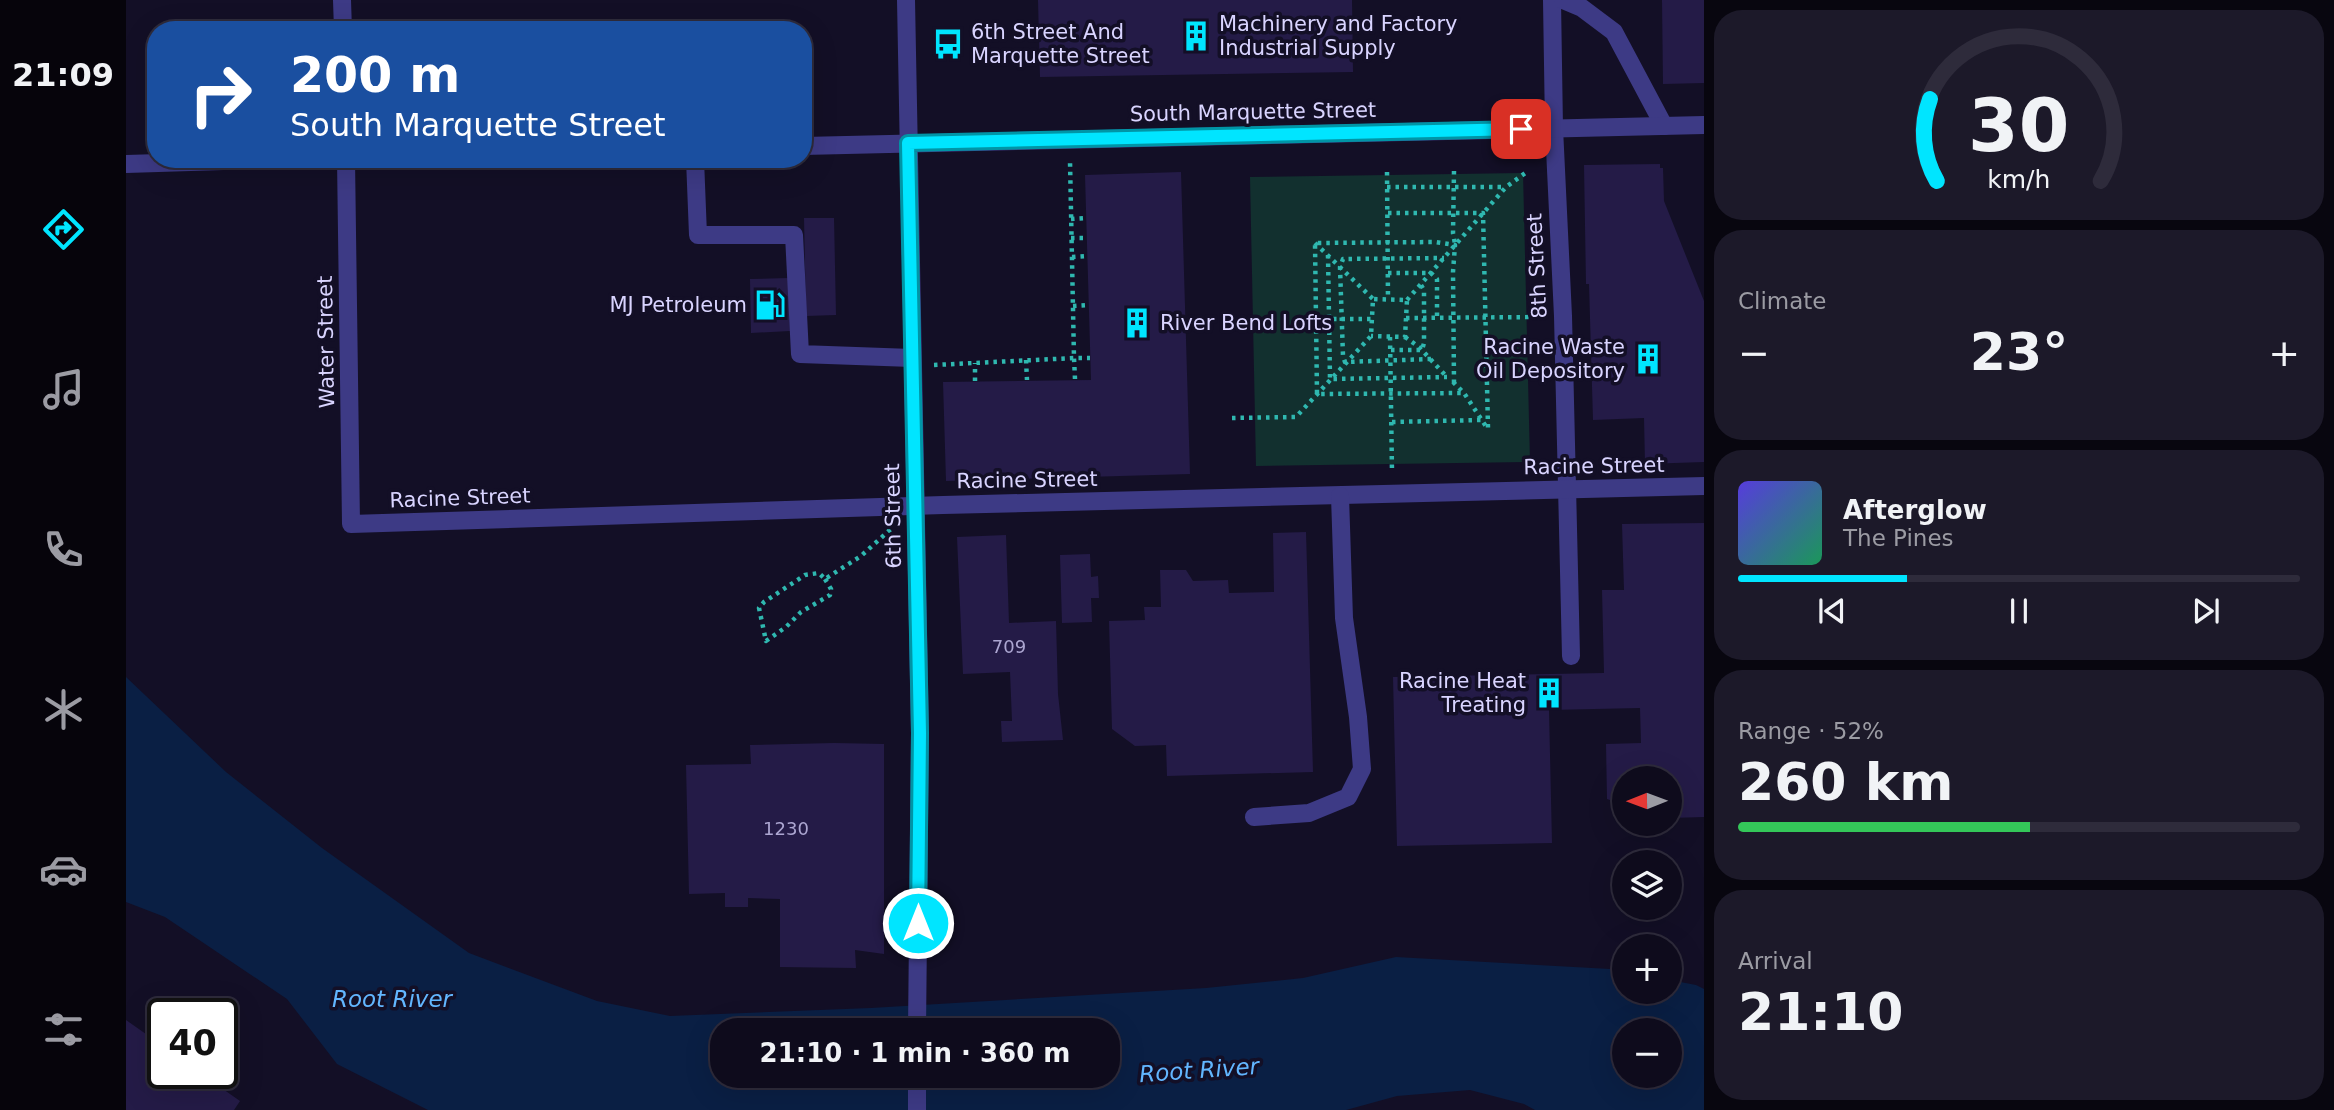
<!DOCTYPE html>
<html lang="en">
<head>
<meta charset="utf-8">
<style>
	:root { --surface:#0e0b1c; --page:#1c1929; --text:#f1f3f6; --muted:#9b9ba3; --line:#2e2b3b; --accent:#00e5ff }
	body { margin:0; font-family:"DejaVu Sans",sans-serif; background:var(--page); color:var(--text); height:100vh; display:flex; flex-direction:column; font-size:26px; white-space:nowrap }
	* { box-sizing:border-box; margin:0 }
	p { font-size:23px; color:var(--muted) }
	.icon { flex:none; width:38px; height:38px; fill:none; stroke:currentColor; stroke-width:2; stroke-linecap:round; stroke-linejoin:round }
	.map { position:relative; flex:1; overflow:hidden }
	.sheet { display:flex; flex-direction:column; gap:10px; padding:10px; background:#08060f; width:630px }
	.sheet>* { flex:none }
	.hud { position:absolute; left:21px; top:21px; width:665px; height:147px; border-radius:28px; box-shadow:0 7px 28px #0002,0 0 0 2px var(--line); background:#1a4fa0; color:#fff; overflow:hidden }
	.needle { width:46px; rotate:269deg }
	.tools { position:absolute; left:1486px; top:766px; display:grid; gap:14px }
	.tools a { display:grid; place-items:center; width:70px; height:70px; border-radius:50%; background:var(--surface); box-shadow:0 7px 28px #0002,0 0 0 2px var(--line); font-size:35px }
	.speed { position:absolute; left:21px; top:998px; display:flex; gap:14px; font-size:35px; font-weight:700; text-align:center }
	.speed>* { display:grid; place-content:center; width:91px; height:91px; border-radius:50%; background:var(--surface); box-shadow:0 7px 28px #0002,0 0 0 2px var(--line); line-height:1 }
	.speed .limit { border:4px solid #111; border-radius:10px; background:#fff; color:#111 }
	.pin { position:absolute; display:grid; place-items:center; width:60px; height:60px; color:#fff; margin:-30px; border-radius:14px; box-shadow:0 4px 10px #0006 }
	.me { position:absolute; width:77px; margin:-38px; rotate:0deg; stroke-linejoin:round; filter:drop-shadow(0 0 5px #0008) }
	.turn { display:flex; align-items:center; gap:24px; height:147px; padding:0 28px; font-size:32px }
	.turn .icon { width:91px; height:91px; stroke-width:2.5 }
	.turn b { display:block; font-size:49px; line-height:60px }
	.big { font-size:52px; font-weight:800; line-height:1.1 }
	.sheet .card { flex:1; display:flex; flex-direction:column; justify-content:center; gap:10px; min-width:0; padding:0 24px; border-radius:28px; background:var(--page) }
	.sheet .dial { align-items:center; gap:0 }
	.dial svg { height:182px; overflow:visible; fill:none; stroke:var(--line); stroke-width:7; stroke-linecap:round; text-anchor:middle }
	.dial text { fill:var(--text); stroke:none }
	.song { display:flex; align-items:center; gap:21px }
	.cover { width:84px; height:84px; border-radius:10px; background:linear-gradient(135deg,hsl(250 70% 55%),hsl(150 70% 35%)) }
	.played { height:7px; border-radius:4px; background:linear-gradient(90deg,var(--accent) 30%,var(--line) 30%) }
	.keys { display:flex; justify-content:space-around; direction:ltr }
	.heat { display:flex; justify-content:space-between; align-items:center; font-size:38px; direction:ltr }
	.charge { height:10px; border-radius:5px; background:linear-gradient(90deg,#34c759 52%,var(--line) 0) }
	.trip { position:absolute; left:584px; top:1018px; width:410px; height:70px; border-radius:28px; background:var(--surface); box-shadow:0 7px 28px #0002,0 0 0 2px var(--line); font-weight:800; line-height:70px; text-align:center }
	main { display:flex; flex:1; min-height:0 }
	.tab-bar { display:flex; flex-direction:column; width:126px; justify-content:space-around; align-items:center; background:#06040b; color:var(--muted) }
	.tab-bar .icon { width:49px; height:49px }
	.tab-bar .on { color:var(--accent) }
	.tab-bar b { font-size:32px; color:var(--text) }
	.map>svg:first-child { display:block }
	.green { fill:#12302f }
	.water { fill:#0a1f44; fill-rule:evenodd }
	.building { fill:#241b47 }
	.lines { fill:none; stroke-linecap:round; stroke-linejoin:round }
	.path { stroke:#2fb8b0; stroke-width:4.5; stroke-dasharray:3.5 5; stroke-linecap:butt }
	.minor { stroke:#3d3a85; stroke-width:18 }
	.route-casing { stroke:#0095a6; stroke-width:18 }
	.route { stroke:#00e5ff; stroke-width:12 }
	.labels { text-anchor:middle; stroke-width:7; stroke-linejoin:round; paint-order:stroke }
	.number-label { font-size:18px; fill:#aca6d1 }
	.poi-label { font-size:21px; fill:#d9d4ff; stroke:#130f26; text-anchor:start }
	.street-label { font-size:21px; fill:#d9d4ff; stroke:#130f26 }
	.water-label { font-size:23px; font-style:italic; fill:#62b6ff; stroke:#130f26 }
</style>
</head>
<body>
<main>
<nav class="tab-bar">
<b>21:09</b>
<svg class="icon on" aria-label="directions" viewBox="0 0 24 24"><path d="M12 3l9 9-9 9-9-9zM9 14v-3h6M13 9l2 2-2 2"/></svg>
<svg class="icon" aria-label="music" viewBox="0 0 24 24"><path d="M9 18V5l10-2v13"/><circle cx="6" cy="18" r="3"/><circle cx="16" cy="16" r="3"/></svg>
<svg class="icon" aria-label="phone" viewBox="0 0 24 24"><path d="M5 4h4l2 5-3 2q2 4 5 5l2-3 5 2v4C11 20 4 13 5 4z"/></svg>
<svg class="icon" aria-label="climate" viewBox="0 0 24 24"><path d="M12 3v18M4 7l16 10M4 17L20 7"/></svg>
<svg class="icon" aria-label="car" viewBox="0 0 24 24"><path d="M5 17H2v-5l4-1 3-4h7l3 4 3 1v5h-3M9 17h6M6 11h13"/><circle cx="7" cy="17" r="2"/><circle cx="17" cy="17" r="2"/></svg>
<svg class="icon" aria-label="filters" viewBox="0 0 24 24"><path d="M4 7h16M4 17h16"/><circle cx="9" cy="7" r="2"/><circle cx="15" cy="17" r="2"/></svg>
</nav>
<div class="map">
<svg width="1578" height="1110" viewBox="0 0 1578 1110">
	<rect width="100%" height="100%" fill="#130f26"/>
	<path class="green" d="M1397 173 1404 462 1130 466 1124 177Z"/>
	<path class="water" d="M0 677 100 772 196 848 343 953 471 1001 544 1016 745 1008 1080 988 1177 978 1270 957 1484 969 1498 972V992H1544V980L1570 985 1578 989V1110H1409L1398 1104 1344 1090 1271 1096 1220 1110H302L211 1064 161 999 39 917 0 902ZM597 1031H982V1076H597ZM1498 1031H1544V1076H1498Z"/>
	<g class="building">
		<path d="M912 0H1226L1227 72 914 77Z"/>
		<path d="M1536 0H1578V83L1537 84Z"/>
		<path d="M1534 164V168H1537L1538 201 1578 301V462L1519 464 1518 418 1467 420 1463 284H1460L1458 165Z"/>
		<path d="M1055 172 1064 474 820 481 817 382 965 380 959 175Z"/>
		<path d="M678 218H708L710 315 680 316Z"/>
		<path d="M662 278 664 331 625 333 624 279Z"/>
		<path d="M1578 523V817L1544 818V779H1498V805L1481 799 1480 744 1515 743 1514 708 1423 710 1426 843 1271 846 1267 677 1478 673 1476 590H1498L1496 524Z"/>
		<path d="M1180 532 1187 772 1041 776 1040 745 1009 746 986 729 983 621 1019 620 1018 607H1035L1034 570H1060L1067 581 1102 580 1103 593 1148 592 1147 533Z"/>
		<path d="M880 535 883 623 930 621 932 694 937 740 876 742 875 721H886L884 672 837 674 831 537Z"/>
		<path d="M964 554 965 577 972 576 973 598H965L966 622 936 623 934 555Z"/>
		<path d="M708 743 758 744V954L729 950 730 968 654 967V899L622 898V907H599V893L563 894 560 765 625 764 624 745Z"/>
		<path d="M0 1020 37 1046V1073H74L114 1101 108 1110H0Z"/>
	</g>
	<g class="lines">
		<g class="path">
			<path d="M1328 171 1327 233 1329 244"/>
			<path d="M1261 172 1262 299"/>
			<path d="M1261 187H1379"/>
			<path d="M1262 213H1357L1362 428"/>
			<path d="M945 219 960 218"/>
			<path d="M945 238H961"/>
			<path d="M1189 243 1247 299"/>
			<path d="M1202 255 1204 379 1321 377"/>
			<path d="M946 257 961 256"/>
			<path d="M1262 273H1305L1311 279V318"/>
			<path d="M1281 300 1380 187 1402 171"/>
			<path d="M947 306 963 305"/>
			<path d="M1280 318 1416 317"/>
			<path d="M1190 319H1246"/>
			<path d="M1264 337 1266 472"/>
			<path d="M1279 337 1293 347 1320 376"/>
			<path d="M1265 350H1296L1298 343V290L1295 285"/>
			<path d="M1305 359 1219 362 1217 356 1214 267 1217 259 1318 258"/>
			<path d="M900 360 901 380"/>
			<path d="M808 365 948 358 944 161"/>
			<path d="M949 379 948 358H964"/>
			<path d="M849 381V363"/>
			<path d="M1327 382 1338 393 1361 428"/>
			<path d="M1328 383 1327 272 1329 245 1309 242 1189 243 1191 394 1338 393"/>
			<path d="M1106 418 1170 417 1245 336 1247 299 1281 300 1279 337 1245 336"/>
			<path d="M1266 422 1355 420"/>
			<path d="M699 579 705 589 704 595 675 612 660 627 640 641 633 608 638 602 679 575 693 573 699 579 735 556 766 528"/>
		</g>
		<g class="minor">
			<path d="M216 0 217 30"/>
			<path d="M780 0 794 733 791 1031"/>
			<path d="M1426 0 1428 128 1437 316 1445 656"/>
			<path d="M1437 0 1456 8 1488 32 1538 126"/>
			<path d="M677 146 1578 125"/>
			<path d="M220 159 225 524 817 505 1578 486"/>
			<path d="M569 159 572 235H668L674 354 786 358"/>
			<path d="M0 164 158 159"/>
			<path d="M1128 817 1183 813 1222 797 1236 769 1232 717 1218 618 1214 496"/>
			<path d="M791 1110V1076"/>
		</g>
	</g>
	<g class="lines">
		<g class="route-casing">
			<path id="route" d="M792 923 794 733 782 143 1395 129"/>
		</g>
		<use href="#route" class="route"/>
	</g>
	<defs>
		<g id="building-bare" transform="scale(2.415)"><path d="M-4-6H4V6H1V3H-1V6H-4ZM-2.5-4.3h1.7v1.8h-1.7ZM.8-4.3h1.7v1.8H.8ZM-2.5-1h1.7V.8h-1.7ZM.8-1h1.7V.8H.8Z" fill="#00e5ff" stroke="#130f26" stroke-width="2.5" paint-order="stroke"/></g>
		<g id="bus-bare" transform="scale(2.415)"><path d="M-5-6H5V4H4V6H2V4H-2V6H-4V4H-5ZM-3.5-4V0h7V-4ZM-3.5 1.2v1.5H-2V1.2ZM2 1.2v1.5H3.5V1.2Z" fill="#00e5ff" stroke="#130f26" stroke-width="2.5" paint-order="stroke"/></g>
		<g id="fuel-bare" transform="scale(2.415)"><path d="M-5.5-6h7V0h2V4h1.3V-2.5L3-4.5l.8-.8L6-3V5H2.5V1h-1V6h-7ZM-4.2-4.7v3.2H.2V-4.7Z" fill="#00e5ff" stroke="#130f26" stroke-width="2.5" paint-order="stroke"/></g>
	</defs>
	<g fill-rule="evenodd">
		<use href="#building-bare" x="1070" y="36"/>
		<use href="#bus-bare" x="822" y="44"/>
		<use href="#fuel-bare" x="644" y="305"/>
		<use href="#building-bare" x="1011" y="323"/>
		<use href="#building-bare" x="1522" y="359"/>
		<use href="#building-bare" x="1423" y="693"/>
	</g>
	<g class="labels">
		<g class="number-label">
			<text x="883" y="653">709</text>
			<text x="660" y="835">1230</text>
		</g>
		<g class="poi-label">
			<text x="1093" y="31">Machinery and Factory<tspan x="1093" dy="24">Industrial Supply</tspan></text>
			<text x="845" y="39">6th Street And<tspan x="845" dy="24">Marquette Street</tspan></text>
			<text x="621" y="312" text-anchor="end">MJ Petroleum</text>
			<text x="1034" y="330">River Bend Lofts</text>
			<text x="1499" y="354" text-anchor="end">Racine Waste<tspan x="1499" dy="24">Oil Depository</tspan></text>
			<text x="1400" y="688" text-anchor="end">Racine Heat<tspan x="1400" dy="24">Treating</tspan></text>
		</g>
		<g class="street-label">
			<text transform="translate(1127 112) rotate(-1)" y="7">South Marquette Street</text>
			<text transform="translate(1411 266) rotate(-93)" y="7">8th Street</text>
			<text transform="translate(200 342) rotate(-91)" y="7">Water Street</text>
			<text transform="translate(1468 466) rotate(-1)" y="7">Racine Street</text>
			<text transform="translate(901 480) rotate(-1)" y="7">Racine Street</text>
			<text transform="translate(334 498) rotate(-2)" y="7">Racine Street</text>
			<text transform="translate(767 516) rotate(-91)" y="7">6th Street</text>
		</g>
		<g class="water-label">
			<text x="266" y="1007">Root River</text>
			<text transform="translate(1073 1070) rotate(-4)" y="8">Root River</text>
		</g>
	</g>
</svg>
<div class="tools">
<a><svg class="needle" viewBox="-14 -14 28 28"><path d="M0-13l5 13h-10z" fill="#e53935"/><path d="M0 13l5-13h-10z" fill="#9b9ba3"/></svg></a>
<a><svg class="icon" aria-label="layers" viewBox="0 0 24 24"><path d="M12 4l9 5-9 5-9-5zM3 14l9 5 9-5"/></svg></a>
<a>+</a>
<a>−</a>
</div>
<div class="speed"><div class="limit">40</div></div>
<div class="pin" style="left:1395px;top:129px;background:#d93025"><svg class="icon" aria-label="arrive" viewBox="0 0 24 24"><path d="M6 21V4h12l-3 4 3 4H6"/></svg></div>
<svg class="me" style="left:792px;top:923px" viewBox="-20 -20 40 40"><circle r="17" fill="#00e5ff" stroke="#fff" stroke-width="3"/><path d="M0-11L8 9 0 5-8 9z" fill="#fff"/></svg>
<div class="trip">21:10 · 1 min · 360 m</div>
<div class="hud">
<div class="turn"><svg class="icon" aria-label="right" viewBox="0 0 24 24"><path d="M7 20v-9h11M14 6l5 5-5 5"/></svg><div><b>200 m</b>South Marquette Street</div></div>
</div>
</div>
<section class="sheet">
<div class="card dial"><svg viewBox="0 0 100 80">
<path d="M14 69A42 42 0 1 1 86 69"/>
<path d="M14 69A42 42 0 0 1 11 33" stroke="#00e5ff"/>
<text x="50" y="56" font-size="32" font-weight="700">30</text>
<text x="50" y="72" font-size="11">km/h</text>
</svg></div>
<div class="card"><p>Climate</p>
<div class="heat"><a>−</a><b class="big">23°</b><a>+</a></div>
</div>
<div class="card">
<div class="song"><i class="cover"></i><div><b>Afterglow</b><p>The Pines</p></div></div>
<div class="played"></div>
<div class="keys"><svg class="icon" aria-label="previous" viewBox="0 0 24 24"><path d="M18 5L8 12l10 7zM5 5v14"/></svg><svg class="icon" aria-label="pause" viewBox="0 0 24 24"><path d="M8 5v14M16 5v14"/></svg><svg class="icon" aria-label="next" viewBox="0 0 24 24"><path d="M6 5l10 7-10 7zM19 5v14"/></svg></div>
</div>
<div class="card"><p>Range · 52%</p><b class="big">260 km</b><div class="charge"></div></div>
<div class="card"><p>Arrival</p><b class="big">21:10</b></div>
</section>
</main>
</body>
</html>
